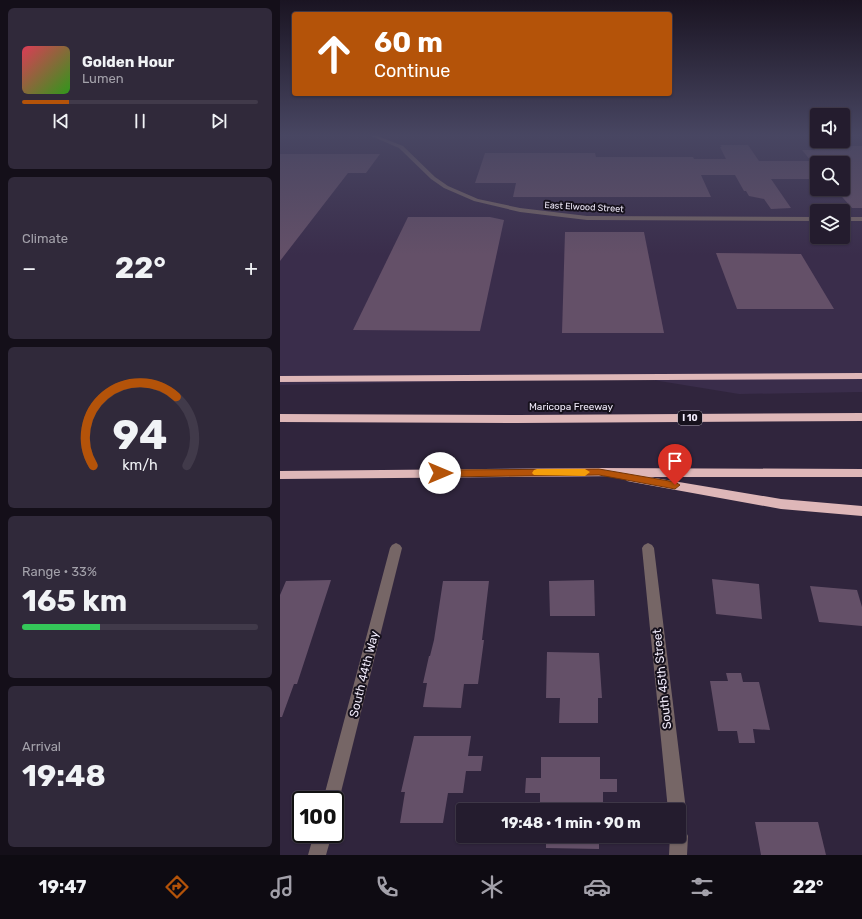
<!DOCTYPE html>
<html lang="en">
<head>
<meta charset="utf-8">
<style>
	:root { --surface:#241c2e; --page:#30293a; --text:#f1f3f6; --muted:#a3a1aa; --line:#413a4a; --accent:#b45309 }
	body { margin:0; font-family:Rubik,sans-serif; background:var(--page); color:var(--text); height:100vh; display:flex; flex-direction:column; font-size:15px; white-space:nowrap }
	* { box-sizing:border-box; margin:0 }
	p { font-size:13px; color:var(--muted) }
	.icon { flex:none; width:22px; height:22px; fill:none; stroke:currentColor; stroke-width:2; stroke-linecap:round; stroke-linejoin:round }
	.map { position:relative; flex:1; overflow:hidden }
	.side { display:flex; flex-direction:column; gap:8px; padding:8px; background:#140f19; width:280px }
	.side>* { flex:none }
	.banner { position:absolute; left:12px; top:12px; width:380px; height:84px; border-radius:4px; box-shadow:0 1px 3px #0004,0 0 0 1px var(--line); background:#b45309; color:#fff; overflow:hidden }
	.controls { position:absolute; left:530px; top:108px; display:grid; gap:8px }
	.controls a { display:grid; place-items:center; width:40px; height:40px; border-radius:4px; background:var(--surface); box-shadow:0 1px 3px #0004,0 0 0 1px var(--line); font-size:20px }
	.speed { position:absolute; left:12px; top:791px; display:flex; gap:8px; font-size:20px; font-weight:700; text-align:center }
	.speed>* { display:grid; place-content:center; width:52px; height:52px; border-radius:50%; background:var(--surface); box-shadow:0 1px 3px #0004,0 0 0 1px var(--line); line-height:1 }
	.speed .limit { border:2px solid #111; border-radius:6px; background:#fff; color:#111 }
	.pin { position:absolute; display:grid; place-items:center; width:34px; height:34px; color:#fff; margin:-41px -17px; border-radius:50% 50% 50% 0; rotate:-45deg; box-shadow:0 0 4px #0007 }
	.pin .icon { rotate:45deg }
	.me { position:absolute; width:44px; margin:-22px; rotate:90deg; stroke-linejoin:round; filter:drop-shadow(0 0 3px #0008) }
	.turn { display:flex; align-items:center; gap:14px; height:84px; padding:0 16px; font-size:18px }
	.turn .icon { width:52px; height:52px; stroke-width:2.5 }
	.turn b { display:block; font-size:28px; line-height:34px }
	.big { font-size:30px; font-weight:700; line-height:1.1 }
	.side .widget { flex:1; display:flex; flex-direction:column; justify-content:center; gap:6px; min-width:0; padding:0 14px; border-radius:6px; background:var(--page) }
	.side .dial { align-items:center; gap:0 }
	.dial svg { height:104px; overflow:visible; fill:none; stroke:var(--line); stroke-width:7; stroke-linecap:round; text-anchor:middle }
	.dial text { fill:var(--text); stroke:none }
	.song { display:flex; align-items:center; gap:12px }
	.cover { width:48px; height:48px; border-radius:6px; background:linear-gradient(135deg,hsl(350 70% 55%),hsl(110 70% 35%)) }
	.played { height:4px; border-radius:2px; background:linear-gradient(90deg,var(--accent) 20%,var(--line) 20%) }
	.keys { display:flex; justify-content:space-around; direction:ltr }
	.heat { display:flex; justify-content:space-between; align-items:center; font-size:22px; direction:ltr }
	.charge { height:6px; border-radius:3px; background:linear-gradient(90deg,#34c759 33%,var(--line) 0) }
	.trip { position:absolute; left:176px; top:803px; width:230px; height:40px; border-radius:4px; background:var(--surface); box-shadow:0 1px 3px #0004,0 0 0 1px var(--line); font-weight:700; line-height:40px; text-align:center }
	.tabs { display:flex; height:64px; justify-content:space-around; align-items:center; background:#0e0b12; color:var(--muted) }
	.tabs .icon { width:28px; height:28px }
	.tabs .active { color:var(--accent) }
	.tabs b { font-size:18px; color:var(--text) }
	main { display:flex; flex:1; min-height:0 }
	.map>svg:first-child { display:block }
	.built { fill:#3a2d4b; fill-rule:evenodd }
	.building { fill:#645068 }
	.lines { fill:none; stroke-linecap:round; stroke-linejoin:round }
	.minor { fill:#766666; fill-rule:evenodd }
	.highway { fill:#deb7b8; fill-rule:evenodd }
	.route { fill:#b45309; stroke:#753606 }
	.slow { fill:#f59e0b }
	.labels { text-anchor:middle; stroke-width:4; stroke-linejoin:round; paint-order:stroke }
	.far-street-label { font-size:9px; fill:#f1ebfb; stroke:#16111c }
	.shield { fill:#16111c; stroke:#afaab8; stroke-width:1 }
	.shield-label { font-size:9px; font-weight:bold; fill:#f1ebfb }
	.street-label { font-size:10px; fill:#f1ebfb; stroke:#16111c }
	.near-street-label { font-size:12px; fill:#f1ebfb; stroke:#16111c }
</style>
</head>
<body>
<main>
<section class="side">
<div class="widget">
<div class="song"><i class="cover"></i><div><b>Golden Hour</b><p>Lumen</p></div></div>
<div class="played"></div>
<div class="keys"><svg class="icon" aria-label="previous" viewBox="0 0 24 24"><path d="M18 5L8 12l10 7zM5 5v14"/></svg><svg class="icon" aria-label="pause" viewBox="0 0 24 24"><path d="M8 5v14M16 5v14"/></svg><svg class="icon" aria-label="next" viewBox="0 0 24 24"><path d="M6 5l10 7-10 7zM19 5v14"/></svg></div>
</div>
<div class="widget"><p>Climate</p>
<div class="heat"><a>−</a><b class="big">22°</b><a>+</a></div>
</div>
<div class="widget dial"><svg viewBox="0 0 100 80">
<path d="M14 69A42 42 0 1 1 86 69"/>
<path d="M14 69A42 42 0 0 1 78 16" stroke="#b45309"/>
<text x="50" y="56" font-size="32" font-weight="700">94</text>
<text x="50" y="72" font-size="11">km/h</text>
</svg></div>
<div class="widget"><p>Range · 33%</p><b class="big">165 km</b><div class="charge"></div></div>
<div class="widget"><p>Arrival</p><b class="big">19:48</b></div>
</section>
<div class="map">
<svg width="582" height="855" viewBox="0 0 582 855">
	<rect width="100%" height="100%" fill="#30253d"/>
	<path class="built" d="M0 135H537V141H563V135H582V392L459 394 361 378 0 385ZM537 163H563V189H537ZM537 211H563V237H537Z"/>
	<g class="building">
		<path d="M440 145H468L479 161H531L522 150H535L532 146H582V208H572L555 189H563V163H537V179H491L511 208 491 209 484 199 469 196 466 191H464L455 175H421L431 197H233L236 183H195L205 153H315L316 157H413L414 159H446L440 147H442Z"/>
		<path d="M0 154H100L86 173H68L0 261Z"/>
		<path d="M128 217H210L224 220 200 331 73 330Z"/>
		<path d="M285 232H364L384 333H282Z"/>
		<path d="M436 253 521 254 554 309H457Z"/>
		<path d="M432 579 479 584 482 619 436 614Z"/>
		<path d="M51 580 17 684H14L2 717H0V595L6 581Z"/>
		<path d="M314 580 315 616H270L269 581Z"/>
		<path d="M163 581H209L202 640H204L198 684H184L181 708 143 707 147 683H143L149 656H150L154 640Z"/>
		<path d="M530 586 577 590 582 607V626L539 622Z"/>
		<path d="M267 652 319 653 322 698H318V723H279L280 698H266Z"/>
		<path d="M446 673H461L463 682H479L490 730 473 729 475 743H459L457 731H438L430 681H448Z"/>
		<path d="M134 736H191L188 756H203L201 771H186L183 793H168L163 823H120L125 792H121Z"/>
		<path d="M261 757H320V779H337V792H323V810H260V793H245L246 778H261Z"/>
		<path d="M475 822H538L546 855H481Z"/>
		<path d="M266 836H319V849L266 848Z"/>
	</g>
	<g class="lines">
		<g class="minor">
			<path d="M89 135H95L123 146 155 177 168 186 198 199 240 208 307 216 537 217V221L307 220 240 212 194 201 164 188 151 179 119 148Z"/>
			<rect x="563" y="217" width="19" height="4"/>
			<path d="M116 543 120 545 122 548 59 800 55 807V800H43L110 548 112 545Z"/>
			<path d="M368 543 372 545 374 548 406 810 403 816 399 818V810H388L362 548 364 545Z"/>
			<path d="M399 827 405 830 408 836 407 855H389L390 836H399Z"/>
			<path d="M34 834H52L46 855H28Z"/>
		</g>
		<g class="highway">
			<path d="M582 373V379L0 382V376Z"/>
			<path d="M582 413V421L238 423 0 422V414L238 415Z"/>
			<path d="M319 468 582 469V477H369L501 499 582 506V516L501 509 352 482 347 481 345 478 346 476 0 479V471Z"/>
		</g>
	</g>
	<linearGradient id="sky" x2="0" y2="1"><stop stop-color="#1a1422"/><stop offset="0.53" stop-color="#484662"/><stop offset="1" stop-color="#484662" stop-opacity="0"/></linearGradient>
	<rect width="582" height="255" fill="url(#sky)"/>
	<path class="route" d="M319 469 395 482 400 485 395 489 319 475 160 477 155 473 160 470Z"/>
	<path class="slow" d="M257 469H305L310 472 305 476 254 475 252 473 254 470Z"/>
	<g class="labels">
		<g class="far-street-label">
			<text transform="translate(304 207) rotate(3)" y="3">East Elwood Street</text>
		</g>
		<rect class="shield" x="398" y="411" width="24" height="14" rx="3"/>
		<g class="shield-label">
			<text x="410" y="421">I 10</text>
		</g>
		<g class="street-label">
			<text x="291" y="410">Maricopa Freeway</text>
		</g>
		<g class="near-street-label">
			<text transform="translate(84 674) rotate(-76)" y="4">South 44th Way</text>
			<text transform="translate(382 679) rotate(-96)" y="4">South 45th Street</text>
		</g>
	</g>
</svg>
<div class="controls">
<a><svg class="icon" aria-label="sound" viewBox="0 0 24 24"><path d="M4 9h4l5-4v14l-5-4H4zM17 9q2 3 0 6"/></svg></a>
<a><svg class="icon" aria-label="search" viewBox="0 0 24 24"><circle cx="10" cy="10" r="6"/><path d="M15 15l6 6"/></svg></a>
<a><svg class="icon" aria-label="layers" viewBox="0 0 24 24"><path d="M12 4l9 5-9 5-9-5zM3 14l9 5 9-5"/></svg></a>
</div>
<div class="speed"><div class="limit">100</div></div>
<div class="pin" style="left:395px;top:485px;background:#d93025"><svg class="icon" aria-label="arrive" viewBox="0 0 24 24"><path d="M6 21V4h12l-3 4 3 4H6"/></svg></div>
<svg class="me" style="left:160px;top:473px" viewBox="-20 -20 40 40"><circle r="19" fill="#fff"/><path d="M0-13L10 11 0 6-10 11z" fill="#b45309"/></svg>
<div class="trip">19:48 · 1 min · 90 m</div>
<div class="banner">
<div class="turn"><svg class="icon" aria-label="ahead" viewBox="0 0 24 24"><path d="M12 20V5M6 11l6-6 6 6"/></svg><div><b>60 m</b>Continue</div></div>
</div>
</div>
</main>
<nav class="tabs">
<b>19:47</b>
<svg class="icon active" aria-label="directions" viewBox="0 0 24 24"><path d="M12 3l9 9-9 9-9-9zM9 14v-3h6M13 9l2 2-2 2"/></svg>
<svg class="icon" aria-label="music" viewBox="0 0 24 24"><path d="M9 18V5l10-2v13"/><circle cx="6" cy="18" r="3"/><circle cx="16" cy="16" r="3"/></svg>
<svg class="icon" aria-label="phone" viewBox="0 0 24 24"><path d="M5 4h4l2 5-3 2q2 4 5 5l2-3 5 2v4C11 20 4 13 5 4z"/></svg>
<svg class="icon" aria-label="climate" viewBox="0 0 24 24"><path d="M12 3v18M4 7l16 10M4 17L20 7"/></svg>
<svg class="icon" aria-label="car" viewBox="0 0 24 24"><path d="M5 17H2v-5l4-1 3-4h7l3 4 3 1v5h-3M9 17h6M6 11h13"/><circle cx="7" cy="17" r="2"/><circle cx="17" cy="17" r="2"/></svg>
<svg class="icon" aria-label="filters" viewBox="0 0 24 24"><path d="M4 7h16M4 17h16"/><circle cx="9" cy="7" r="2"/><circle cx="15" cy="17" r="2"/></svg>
<b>22°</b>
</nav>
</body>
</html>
